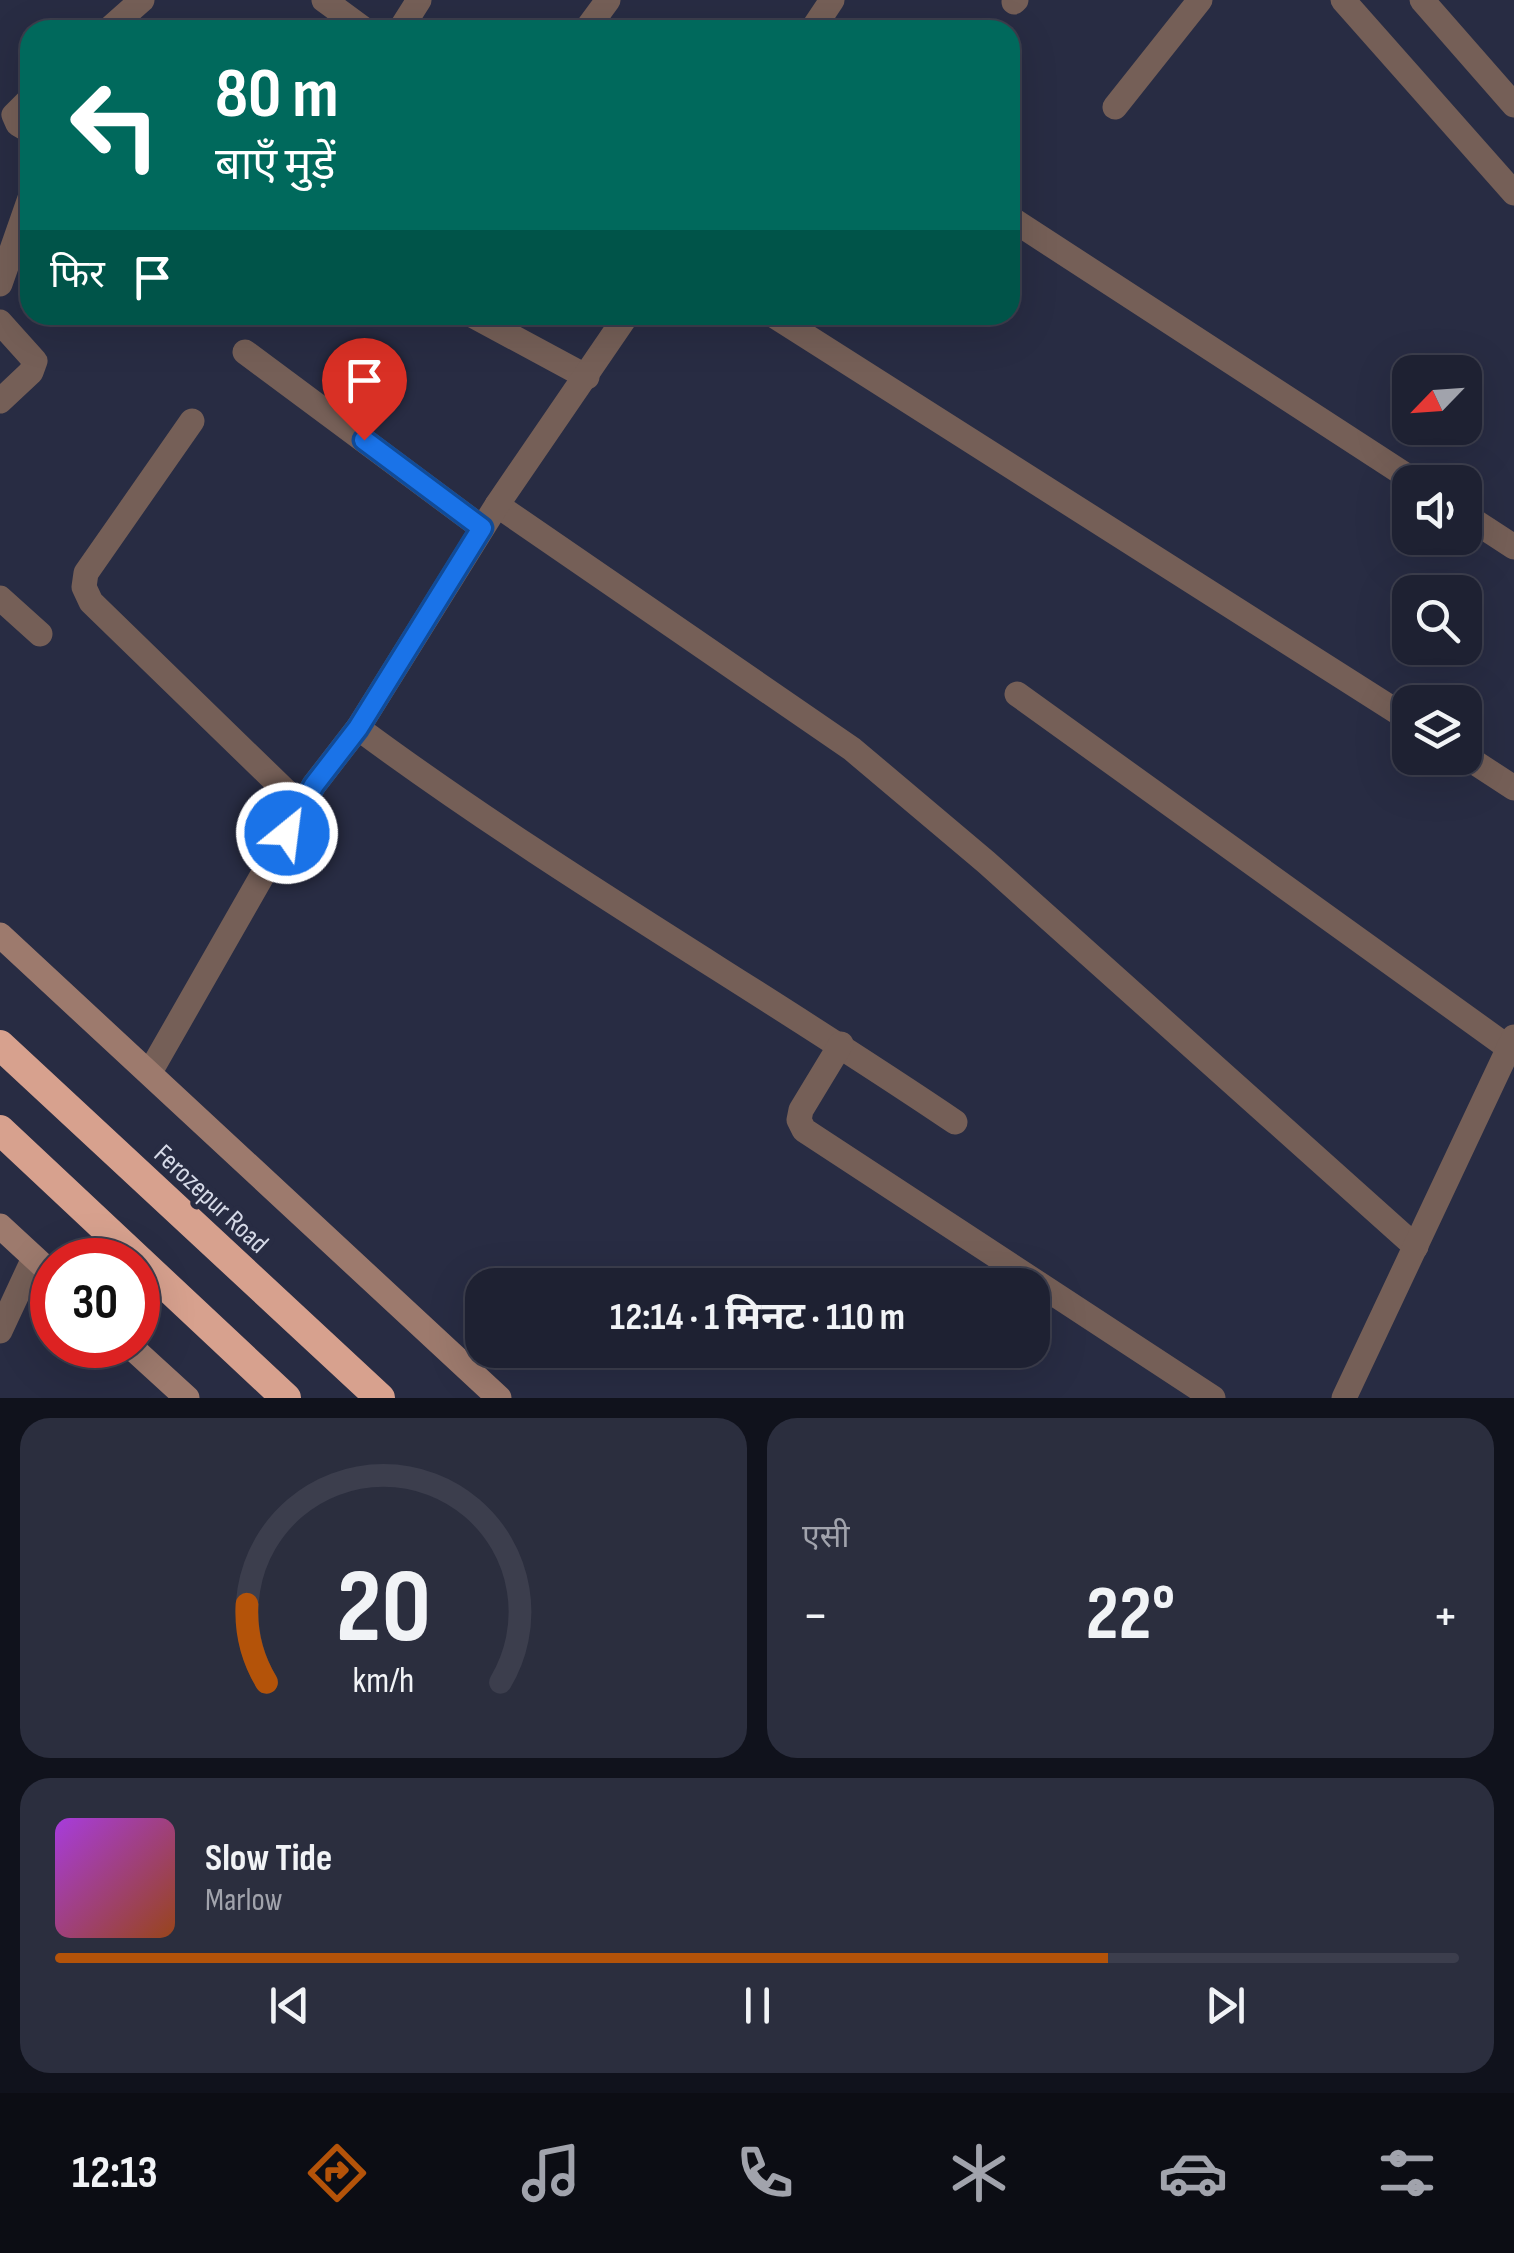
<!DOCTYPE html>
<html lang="hi">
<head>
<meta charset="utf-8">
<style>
	:root { --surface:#1e2132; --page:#2b2e3e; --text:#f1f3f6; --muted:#a1a3ac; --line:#3c3e4d; --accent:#b45309 }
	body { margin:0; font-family:"Sofia Sans Condensed","Noto Sans Devanagari",sans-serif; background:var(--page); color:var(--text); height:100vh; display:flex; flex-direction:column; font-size:38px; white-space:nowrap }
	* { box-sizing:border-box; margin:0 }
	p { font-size:32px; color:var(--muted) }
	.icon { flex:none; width:55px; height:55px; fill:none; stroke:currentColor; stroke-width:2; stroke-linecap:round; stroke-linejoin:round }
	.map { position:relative; height:1398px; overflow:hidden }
	.panel { display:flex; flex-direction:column; gap:20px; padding:20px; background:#10121c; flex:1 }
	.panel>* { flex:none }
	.top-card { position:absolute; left:20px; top:20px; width:1000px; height:305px; border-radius:30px; box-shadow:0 10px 40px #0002,0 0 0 2px var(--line); background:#00695c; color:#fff; overflow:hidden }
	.needle { width:65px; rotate:245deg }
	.buttons { position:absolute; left:1392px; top:355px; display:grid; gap:20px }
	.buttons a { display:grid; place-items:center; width:90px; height:90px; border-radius:20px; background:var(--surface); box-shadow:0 10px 40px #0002,0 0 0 2px var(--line); font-size:50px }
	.speed { position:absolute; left:30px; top:1238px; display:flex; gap:20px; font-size:50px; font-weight:700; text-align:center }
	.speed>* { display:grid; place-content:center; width:130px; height:130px; border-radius:50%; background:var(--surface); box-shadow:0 10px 40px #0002,0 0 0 2px var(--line); line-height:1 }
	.speed .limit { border:15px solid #d22; background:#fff; color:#111 }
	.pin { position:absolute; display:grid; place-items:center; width:85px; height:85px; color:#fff; margin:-102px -42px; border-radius:50% 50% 50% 0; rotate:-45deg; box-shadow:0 0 10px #0007 }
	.pin .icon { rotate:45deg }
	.me { position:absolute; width:110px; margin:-55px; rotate:29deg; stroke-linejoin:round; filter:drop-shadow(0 0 8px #0008) }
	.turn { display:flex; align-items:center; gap:35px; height:210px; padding:0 30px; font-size:45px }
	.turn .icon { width:130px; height:130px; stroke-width:2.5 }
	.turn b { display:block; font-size:70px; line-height:85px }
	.then { display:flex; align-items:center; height:95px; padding:0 30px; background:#0003; gap:20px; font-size:38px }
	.big { font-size:75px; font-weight:700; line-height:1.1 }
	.panel .tile { flex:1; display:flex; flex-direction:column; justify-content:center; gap:15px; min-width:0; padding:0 35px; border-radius:30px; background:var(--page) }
	.panel .dial { align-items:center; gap:0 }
	.dial svg { height:260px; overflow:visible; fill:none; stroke:var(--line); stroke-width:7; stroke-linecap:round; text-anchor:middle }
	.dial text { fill:var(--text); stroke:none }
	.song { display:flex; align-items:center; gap:30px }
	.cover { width:120px; height:120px; border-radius:15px; background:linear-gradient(135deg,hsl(280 70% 55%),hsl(20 70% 35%)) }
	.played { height:10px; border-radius:5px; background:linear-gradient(90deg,var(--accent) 75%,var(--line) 75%) }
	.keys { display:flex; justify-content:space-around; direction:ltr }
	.heat { display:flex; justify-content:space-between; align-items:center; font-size:55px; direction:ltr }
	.panel .tiles { flex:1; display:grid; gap:20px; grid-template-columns:1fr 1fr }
	.tile:last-child { grid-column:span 2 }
	.trip { position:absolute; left:465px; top:1268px; width:585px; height:100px; border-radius:30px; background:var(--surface); box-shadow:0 10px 40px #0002,0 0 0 2px var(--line); font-weight:700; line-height:100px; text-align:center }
	.dock { display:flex; height:160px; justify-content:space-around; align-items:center; background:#0c0d14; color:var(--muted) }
	.dock .icon { width:70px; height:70px }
	.dock .active { color:var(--accent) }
	.dock b { font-size:45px; color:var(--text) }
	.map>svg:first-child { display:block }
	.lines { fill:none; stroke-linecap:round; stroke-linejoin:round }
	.street { stroke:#755f57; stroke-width:25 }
	.secondary { stroke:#9d7a6d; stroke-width:25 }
	.highway { stroke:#d7a18e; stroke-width:30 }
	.route-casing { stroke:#114b97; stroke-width:25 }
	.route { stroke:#1a73e8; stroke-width:18 }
	.labels { text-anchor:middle; stroke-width:10; stroke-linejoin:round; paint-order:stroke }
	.street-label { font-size:28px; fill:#d5d9e7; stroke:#282c43 }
</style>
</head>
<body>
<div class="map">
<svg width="1514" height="1398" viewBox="0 0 1514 1398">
	<rect width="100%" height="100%" fill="#282c43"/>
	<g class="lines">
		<g class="street">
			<path d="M324 0 365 30"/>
			<path d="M1343 0 1514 193"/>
			<path d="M1422 0 1514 105"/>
			<path d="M1014 2 1016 0"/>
			<path d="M108 30 142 0"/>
			<path d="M400 30 419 0"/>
			<path d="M586 30 608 0"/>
			<path d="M812 30 832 0"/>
			<path d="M30 99 14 115 18 124 30 131"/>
			<path d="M1115 107 1200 0"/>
			<path d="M1010 218 1416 482"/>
			<path d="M0 284 30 198"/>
			<path d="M472 315 587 377"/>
			<path d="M773 315 1410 720"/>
			<path d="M0 322 35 361 31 372 0 401"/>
			<path d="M245 352 482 528"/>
			<path d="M192 421 86 573 84 587 91 602 302 807"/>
			<path d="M497 505 852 749 986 862 1416 1247"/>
			<path d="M1465 515 1514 547"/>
			<path d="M0 598 40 634"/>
			<path d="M1017 694 1509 1048"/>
			<path d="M358 728C550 870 757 988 955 1122"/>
			<path d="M1465 756 1514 788"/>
			<path d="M841 1044 801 1110 799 1120 804 1130 1213 1398"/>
			<path d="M150 1072 314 785 358 728 497 505 627 315"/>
			<path d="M0 1331 34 1258"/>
			<path d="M1344 1398 1514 1037"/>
		</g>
		<g class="secondary">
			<path d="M0 935 499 1398"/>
			<path d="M0 1226 52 1274"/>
			<path d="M129 1345 187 1398"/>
		</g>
		<g class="highway">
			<path d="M0 1045 380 1398"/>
			<path d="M0 1130 286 1398"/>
		</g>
	</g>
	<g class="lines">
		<g class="route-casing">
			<path id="route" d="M287 833 314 785 358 728 482 528 364 440"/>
		</g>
		<use href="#route" class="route"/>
	</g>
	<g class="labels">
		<g class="street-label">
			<text transform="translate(212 1198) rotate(43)" y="10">Ferozepur Road</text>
		</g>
	</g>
</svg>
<div class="buttons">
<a><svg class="needle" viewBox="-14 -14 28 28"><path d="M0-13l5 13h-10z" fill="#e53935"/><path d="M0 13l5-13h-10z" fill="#a1a3ac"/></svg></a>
<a><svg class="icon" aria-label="sound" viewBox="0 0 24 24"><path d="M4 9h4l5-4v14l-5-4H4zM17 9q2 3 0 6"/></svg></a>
<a><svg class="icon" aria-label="search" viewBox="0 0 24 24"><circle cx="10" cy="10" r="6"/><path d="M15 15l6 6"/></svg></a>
<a><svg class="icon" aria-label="layers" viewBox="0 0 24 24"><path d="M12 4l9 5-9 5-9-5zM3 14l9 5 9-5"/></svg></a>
</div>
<div class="speed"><div class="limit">30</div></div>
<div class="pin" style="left:364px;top:440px;background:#d93025"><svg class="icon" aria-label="arrive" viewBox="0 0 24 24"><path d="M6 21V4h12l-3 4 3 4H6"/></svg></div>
<svg class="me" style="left:287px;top:833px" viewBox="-20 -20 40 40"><circle r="17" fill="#1a73e8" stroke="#fff" stroke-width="3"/><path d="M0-11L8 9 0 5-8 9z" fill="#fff"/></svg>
<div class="trip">12:14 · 1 मिनट · 110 m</div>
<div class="top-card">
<div class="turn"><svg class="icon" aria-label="left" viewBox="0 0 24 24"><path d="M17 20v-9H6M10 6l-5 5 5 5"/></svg><div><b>80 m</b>बाएँ मुड़ें</div></div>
<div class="then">फिर<svg class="icon" aria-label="arrive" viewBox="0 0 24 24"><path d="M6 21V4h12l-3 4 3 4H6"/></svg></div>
</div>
</div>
<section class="panel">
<div class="tiles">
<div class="tile dial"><svg viewBox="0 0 100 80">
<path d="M14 69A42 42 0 1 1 86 69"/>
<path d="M14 69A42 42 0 0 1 8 45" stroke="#b45309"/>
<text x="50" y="56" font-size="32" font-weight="700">20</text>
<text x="50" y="72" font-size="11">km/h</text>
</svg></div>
<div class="tile"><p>एसी</p>
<div class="heat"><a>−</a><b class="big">22°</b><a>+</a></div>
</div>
<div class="tile">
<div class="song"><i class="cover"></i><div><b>Slow Tide</b><p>Marlow</p></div></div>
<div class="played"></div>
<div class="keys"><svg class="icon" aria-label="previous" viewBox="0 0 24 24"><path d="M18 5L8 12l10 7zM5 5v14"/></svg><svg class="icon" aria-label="pause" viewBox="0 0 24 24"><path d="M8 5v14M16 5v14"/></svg><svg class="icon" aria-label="next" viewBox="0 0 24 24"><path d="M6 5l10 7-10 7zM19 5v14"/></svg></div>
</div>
</div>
</section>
<nav class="dock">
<b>12:13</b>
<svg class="icon active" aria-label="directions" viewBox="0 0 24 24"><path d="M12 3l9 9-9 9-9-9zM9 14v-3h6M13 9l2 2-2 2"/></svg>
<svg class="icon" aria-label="music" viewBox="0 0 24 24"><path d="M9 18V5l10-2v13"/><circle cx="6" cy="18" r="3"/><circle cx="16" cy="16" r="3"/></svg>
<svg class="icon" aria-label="phone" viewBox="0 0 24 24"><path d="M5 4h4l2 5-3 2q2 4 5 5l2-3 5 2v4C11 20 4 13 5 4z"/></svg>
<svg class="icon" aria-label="climate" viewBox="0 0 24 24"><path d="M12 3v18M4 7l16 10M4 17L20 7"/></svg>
<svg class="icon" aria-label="car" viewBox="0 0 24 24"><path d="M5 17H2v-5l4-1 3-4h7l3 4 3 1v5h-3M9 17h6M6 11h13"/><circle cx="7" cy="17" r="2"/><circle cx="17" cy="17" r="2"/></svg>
<svg class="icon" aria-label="filters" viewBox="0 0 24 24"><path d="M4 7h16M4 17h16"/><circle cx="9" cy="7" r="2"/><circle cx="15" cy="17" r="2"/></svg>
</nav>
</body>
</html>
